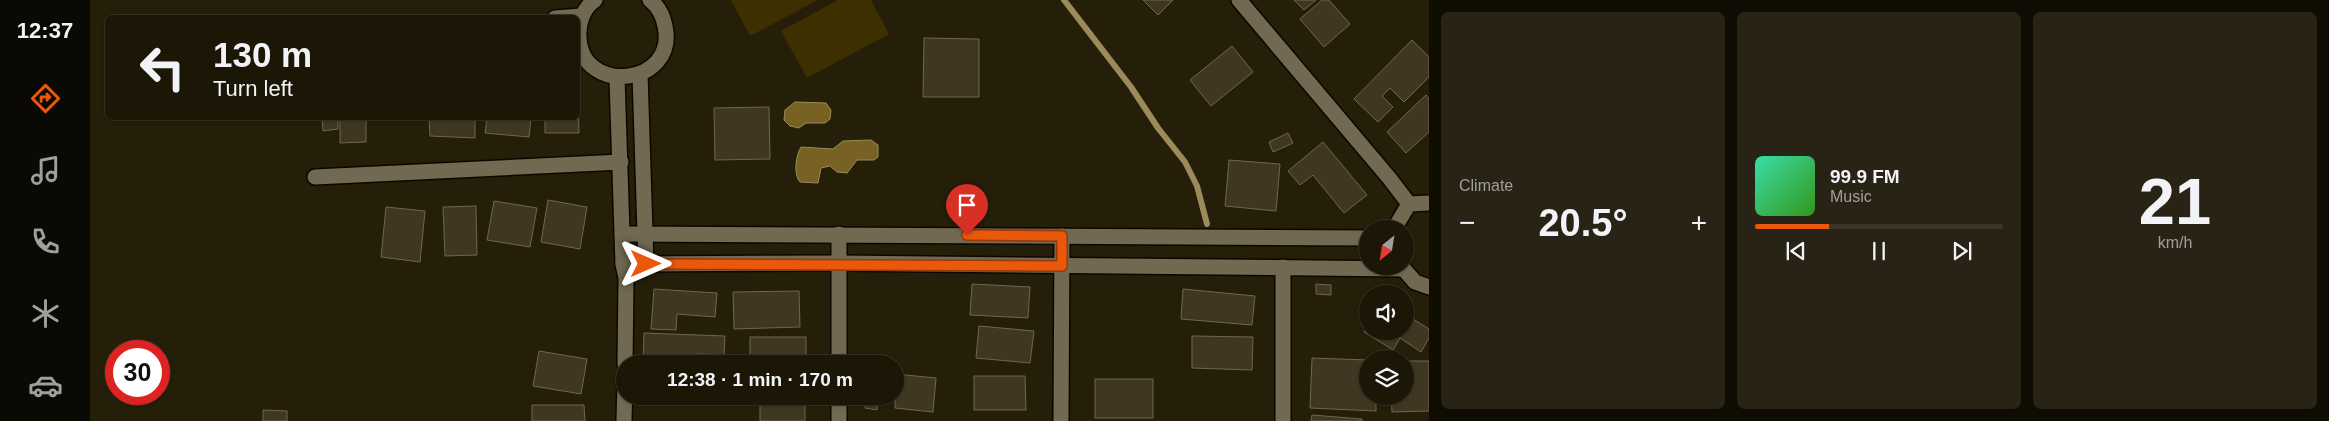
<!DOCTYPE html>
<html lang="en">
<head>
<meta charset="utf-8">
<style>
	:root { --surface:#1c1607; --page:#292315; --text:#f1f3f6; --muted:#a09f9b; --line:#3a3528; --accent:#ea580c }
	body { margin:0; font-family:Helvetica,sans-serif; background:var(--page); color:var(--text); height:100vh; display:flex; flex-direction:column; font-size:19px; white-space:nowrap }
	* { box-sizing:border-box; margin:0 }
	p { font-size:16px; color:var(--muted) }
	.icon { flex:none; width:28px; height:28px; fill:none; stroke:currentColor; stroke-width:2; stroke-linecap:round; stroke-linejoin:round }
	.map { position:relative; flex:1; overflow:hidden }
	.drawer { display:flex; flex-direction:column; gap:12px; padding:12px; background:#0f0c04; width:900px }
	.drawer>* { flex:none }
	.banner { position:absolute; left:15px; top:15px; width:475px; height:105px; border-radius:8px; box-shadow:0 1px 4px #0004,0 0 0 1px var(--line); background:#1c1607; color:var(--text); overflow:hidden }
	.needle { width:32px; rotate:210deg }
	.tools { position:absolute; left:1269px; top:220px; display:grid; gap:10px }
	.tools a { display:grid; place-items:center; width:55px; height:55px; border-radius:50%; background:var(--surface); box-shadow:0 1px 4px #0004,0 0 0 1px var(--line); font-size:25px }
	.speed { position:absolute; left:15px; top:340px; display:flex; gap:10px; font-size:25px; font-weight:700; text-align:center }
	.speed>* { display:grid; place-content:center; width:65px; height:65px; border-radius:50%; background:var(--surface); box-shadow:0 1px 4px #0004,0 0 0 1px var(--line); line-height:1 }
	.speed .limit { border:8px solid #d22; background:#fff; color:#111 }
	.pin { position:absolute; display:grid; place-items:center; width:42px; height:42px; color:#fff; margin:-51px -21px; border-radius:50% 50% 50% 0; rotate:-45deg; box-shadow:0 0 5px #0007 }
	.pin .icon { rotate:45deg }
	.me { position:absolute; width:55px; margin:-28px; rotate:90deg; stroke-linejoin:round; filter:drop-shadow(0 0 4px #0008) }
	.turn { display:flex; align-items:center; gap:18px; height:105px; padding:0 25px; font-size:22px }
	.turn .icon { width:65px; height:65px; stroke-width:2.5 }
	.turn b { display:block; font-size:35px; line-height:42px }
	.big { font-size:38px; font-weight:700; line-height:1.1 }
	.drawer .widget { flex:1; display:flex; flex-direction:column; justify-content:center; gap:8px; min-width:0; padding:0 18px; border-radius:8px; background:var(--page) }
	.drawer .dial { align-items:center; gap:0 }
	.dial b { font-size:65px; line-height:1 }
	.song { display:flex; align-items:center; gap:15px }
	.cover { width:60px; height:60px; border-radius:8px; background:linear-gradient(135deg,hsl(160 70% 55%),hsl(110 70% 35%)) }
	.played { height:5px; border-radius:2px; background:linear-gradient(90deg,var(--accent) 30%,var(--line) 30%) }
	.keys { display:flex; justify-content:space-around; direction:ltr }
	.heat { display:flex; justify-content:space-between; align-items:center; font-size:28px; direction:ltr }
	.drawer .tiles { flex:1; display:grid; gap:12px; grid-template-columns:repeat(3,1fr) }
	.trip { position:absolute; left:526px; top:355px; width:288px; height:50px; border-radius:25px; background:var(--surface); box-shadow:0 1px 4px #0004,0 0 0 1px var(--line); font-weight:700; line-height:50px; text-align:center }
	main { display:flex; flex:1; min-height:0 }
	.dock { display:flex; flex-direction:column; width:90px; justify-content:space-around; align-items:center; background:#0b0903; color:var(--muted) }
	.dock .icon { width:35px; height:35px }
	.dock .on { color:var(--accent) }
	.dock b { font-size:22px; color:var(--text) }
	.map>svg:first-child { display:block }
	.green { fill:#3e2f00 }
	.water { fill:#776223; stroke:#9b8b5b }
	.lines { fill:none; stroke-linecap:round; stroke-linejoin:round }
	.stream { stroke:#9b8b5b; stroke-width:6 }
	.building { fill:#3f3722; stroke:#6f6750 }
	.street-casing { stroke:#0e0700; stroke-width:18 }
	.street { stroke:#716952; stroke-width:15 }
	.route-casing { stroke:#983908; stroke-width:12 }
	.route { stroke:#ea580c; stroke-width:9 }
</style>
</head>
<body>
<main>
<nav class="dock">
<b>12:37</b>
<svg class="icon on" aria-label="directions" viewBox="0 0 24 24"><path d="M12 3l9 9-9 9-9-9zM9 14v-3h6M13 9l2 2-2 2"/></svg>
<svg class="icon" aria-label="music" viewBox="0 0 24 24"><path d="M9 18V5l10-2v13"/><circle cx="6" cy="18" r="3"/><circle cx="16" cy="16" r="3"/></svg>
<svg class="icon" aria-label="phone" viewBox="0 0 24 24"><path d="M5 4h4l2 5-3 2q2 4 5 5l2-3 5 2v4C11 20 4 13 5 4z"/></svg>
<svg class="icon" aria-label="climate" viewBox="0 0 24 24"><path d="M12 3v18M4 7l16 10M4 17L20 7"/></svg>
<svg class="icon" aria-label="car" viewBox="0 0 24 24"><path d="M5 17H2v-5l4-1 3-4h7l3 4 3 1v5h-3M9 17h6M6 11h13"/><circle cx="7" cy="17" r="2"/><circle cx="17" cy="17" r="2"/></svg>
</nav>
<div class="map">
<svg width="1339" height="421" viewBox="0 0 1339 421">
	<rect width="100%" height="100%" fill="#251e09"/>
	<g class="green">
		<path d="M641 0H728L660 36Z"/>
		<path d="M748 0H781L799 34 717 78 691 31Z"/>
	</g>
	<g class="water">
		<path d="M705 102 736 103 741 110 740 119 735 123H716L709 128 700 126 694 120 695 110Z"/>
		<path d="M781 140 788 145V157L784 160H767L757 173 747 172 740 166 731 168 728 183 710 182C703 174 706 155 711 147L743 149 753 141Z"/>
	</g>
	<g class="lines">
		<path class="stream" d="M974 0 1041 87 1068 128 1095 162 1107 186 1117 224"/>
	</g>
	<g class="building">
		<path d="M1053 0H1083L1068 15Z"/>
		<path d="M1204 0H1226L1214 10Z"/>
		<path d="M1232 0H1239L1260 24 1234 47 1210 19Z"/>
		<path d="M834 38 889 39V97H833Z"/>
		<path d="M1322 40 1339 57V77L1314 102 1300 88 1292 96 1303 107 1288 122 1264 99Z"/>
		<path d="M1142 46 1163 72 1121 106 1100 80Z"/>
		<path d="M488 92 489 133H455V118H488Z"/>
		<path d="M1336 95 1339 99V132L1316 153 1297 132Z"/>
		<path d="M679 107 680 159 625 160 624 108Z"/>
		<path d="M232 118H248V129L233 131Z"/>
		<path d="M250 118H276V142L250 143Z"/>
		<path d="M339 118H385V138L340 136Z"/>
		<path d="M397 118H441L439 137 395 133Z"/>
		<path d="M1198 133 1203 143 1183 152 1179 142Z"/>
		<path d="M1233 142 1277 195 1254 213 1223 175 1210 185 1198 171Z"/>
		<path d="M1139 160 1190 164 1186 211 1135 206Z"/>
		<path d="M458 200 497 207 490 249 451 242Z"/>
		<path d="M404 201 447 208 440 247 397 240Z"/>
		<path d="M386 206 387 255 355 256 353 207Z"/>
		<path d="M296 207 335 211 330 262 291 257Z"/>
		<path d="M882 284 940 287 938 318 880 315Z"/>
		<path d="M1226 284 1241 285V295L1226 294Z"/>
		<path d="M564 289 627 293 625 317 587 314 586 330 561 329Z"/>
		<path d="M1093 289 1165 296 1162 325 1091 319Z"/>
		<path d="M709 291 710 327 644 329 643 292Z"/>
		<path d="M1315 314 1339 329V338L1331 352 1310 338 1303 350 1274 332 1278 327V331H1315Z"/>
		<path d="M889 326 944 331 940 363 886 358Z"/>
		<path d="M554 333 635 336 634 355 607 354V364H553Z"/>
		<path d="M1102 336 1163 337 1162 370 1102 368Z"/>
		<rect x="660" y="337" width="56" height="27"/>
		<path d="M449 351 497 359 491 394 443 386Z"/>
		<path d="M1222 358 1278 360V396H1286V411L1220 408Z"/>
		<path d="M1315 361H1339V411L1302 412 1301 396H1315Z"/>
		<path d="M805 374 846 378 843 412 805 408Z"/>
		<path d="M884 376H935L936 410H884Z"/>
		<rect x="1005" y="379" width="58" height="39"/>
		<rect x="670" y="396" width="45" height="25"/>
		<path d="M776 396H788L787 410 775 408Z"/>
		<path d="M442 405H494L495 421H442Z"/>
		<path d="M173 410 197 411V421H173Z"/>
		<path d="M1222 415 1272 419V421H1221Z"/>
	</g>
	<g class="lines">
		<g class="street-casing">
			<g id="street">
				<path d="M505 0C493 8 488 24 489 37 491 96 588 86 575 26 573 16 568 6 560 0"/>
				<path d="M1149 0 1300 179 1319 204"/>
				<path d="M465 18 492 16"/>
				<path d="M527 78 533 264 536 278 535 364"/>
				<path d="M225 177 531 162"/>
				<path d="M1304 229 1319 204 1339 203"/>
				<path d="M532 234 1278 238"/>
				<path d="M749 234V364"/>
				<path d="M533 264 749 263 1312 269"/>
				<path d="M1311 266 1325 282 1339 287"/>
				<path d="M550 269 556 264 550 74"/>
				<path d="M749 396V421"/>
				<path d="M534 421 535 380"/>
				<path d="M971 421 972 236"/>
				<path d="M1193 421V267"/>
			</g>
		</g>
		<use href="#street" class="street"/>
	</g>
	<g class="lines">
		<g class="route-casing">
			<path id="route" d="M556 264 972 266V236L877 235"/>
		</g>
		<use href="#route" class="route"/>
	</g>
</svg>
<div class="tools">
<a><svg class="needle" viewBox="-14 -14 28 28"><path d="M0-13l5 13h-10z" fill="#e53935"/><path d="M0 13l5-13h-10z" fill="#a09f9b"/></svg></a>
<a><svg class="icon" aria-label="sound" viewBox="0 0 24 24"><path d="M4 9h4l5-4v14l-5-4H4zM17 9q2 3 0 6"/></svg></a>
<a><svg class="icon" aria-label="layers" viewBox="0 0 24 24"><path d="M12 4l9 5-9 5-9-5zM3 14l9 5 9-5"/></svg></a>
</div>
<div class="speed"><div class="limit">30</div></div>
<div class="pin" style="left:877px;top:235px;background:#d93025"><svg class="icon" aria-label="arrive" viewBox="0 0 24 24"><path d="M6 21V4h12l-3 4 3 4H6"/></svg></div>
<svg class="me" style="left:556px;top:264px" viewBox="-20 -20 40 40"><path d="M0-17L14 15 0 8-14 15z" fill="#ea580c" stroke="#fff" stroke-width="4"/></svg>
<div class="trip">12:38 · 1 min · 170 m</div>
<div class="banner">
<div class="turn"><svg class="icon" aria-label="left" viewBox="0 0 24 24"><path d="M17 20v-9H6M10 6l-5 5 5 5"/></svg><div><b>130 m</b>Turn left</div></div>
</div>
</div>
<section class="drawer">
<div class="tiles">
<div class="widget"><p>Climate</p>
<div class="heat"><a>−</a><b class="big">20.5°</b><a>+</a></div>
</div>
<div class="widget">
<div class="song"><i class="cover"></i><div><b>99.9 FM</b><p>Music</p></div></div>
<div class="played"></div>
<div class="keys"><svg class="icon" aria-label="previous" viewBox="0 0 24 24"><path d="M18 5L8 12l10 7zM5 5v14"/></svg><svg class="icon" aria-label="pause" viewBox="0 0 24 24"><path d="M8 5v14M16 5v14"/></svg><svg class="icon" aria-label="next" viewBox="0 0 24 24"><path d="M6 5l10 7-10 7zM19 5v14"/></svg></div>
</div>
<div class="widget dial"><b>21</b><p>km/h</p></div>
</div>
</section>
</main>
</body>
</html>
